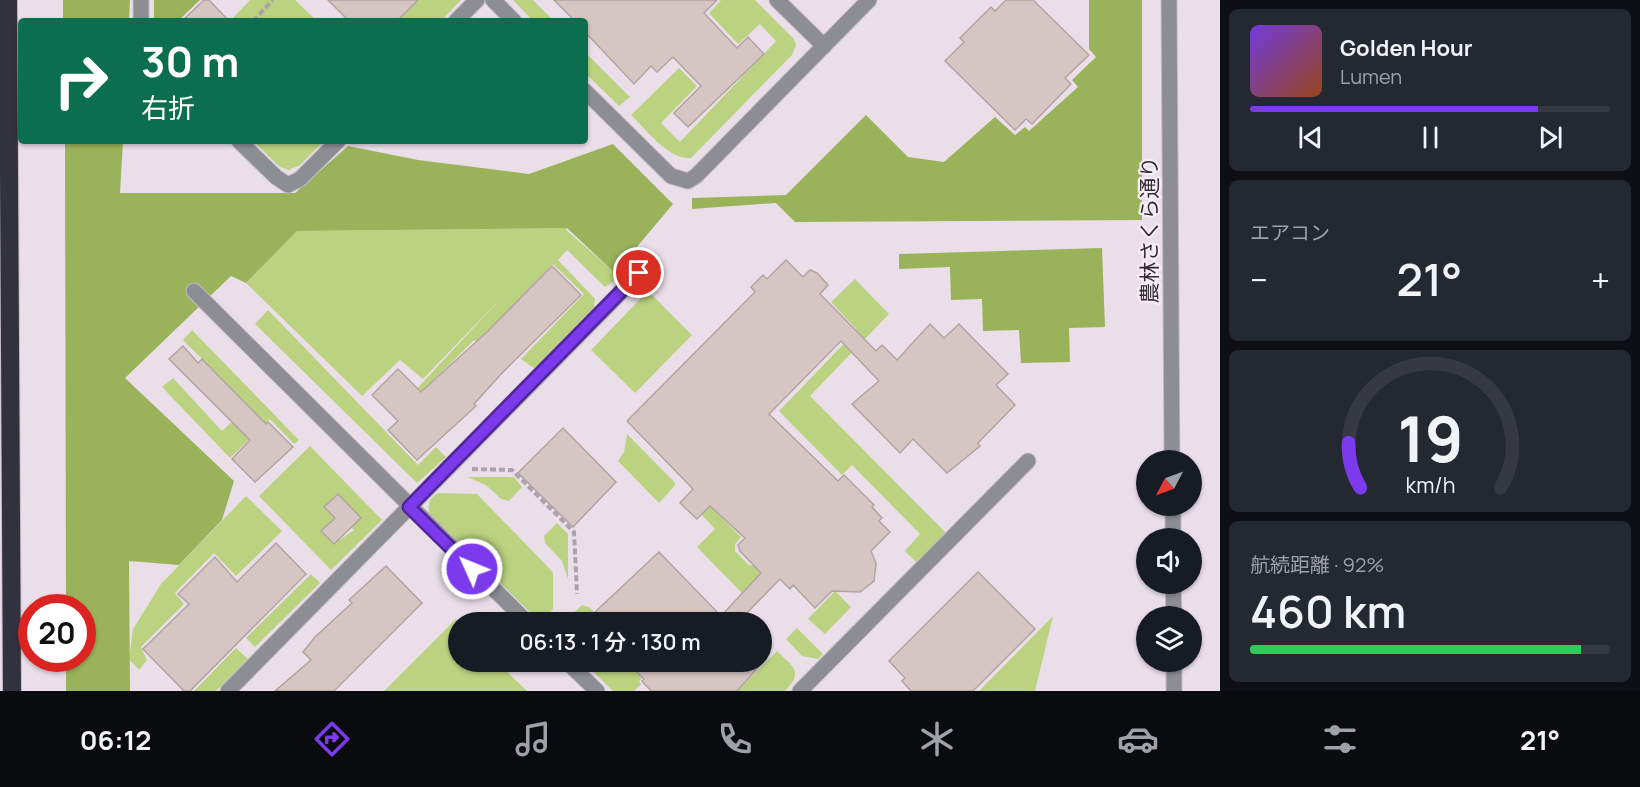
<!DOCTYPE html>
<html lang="ja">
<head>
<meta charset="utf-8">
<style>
	:root { --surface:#171b24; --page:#242831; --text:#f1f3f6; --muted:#9ea1a6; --line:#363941; --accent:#7c3aed }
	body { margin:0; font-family:Manrope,"Noto Sans JP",sans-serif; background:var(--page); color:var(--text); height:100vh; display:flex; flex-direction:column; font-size:22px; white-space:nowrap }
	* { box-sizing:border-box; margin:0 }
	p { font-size:20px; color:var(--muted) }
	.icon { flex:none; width:33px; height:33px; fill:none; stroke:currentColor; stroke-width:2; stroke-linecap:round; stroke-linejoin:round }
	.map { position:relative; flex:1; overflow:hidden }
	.sheet { display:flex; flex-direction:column; gap:9px; padding:9px; background:#0d0f14; width:420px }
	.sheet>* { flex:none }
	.banner { position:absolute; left:18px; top:18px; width:570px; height:126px; border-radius:6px; box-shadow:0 2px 4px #0004; background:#0b6e4f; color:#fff; overflow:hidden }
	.needle { width:39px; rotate:229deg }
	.tools { position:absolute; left:1136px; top:450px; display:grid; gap:12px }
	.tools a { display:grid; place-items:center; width:66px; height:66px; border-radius:50%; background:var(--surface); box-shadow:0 2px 4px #0004; font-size:30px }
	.speed { position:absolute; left:18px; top:594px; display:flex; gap:12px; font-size:30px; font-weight:700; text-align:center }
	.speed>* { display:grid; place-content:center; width:78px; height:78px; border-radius:50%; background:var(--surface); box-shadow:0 2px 4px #0004; line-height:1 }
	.speed .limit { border:9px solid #d22; background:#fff; color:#111 }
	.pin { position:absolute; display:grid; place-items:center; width:51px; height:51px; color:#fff; margin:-26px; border:3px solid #fff; border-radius:50%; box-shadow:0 2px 6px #0007 }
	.me { position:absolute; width:66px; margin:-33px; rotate:314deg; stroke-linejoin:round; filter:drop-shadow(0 0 4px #0008) }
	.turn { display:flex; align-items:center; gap:21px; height:126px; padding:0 24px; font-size:27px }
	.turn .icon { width:78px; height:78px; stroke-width:2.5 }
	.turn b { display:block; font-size:42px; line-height:51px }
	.big { font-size:45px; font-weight:600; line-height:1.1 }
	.sheet .card { flex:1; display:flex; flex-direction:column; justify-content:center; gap:9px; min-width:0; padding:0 21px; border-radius:9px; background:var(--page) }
	.sheet .dial { align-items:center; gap:0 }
	.dial svg { height:156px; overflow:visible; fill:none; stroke:var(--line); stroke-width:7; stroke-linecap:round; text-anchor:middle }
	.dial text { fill:var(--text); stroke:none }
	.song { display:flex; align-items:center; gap:18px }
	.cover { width:72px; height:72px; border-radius:9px; background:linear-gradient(135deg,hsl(260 70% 55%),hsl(20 70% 35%)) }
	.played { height:6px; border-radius:3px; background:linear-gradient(90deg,var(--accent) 80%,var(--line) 80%) }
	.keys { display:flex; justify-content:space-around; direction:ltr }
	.heat { display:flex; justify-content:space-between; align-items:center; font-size:33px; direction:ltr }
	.charge { height:9px; border-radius:4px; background:linear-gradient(90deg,#34c759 92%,var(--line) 0) }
	.trip { position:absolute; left:448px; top:612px; width:324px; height:60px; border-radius:30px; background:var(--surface); box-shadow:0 2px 4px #0004; font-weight:600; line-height:60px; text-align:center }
	.menu { display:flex; height:96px; justify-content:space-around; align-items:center; background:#090b0e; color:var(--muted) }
	.menu .icon { width:42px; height:42px }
	.menu .selected { color:var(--accent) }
	.menu b { font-size:27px; color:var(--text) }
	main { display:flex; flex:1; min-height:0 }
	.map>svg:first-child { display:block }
	.green { fill:#bbd380; fill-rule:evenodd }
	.forest { fill:#9ab35a }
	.building { fill:#d5c5c3; stroke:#b3a3a1; stroke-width:1.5 }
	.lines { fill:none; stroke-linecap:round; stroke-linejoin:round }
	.minor-casing { stroke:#c5bbc4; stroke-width:17 }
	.highway-casing { stroke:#c5bbc4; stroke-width:20 }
	.path { stroke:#aba2aa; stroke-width:4; stroke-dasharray:6 3; stroke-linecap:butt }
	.minor { stroke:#8d8e94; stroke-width:15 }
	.highway { stroke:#31323d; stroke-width:18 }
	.route-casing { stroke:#51269a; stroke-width:15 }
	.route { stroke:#7c3aed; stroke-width:10 }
	.labels { text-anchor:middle; stroke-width:4.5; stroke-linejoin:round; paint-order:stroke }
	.street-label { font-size:21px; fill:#312c30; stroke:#f8ecf6 }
</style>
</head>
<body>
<main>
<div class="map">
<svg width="1220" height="691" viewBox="0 0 1220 691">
	<rect width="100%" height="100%" fill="#eadfe9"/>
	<g class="green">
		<path d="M250 0H295L317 21H230Z"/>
		<path d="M350 0H461L441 21H372Z"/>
		<path d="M513 0H533L554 21H533Z"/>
		<path d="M721 0H755L794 39 796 45 792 55 691 158C668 160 646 129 631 115L679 68 697 86 661 123 680 142 776 41 760 24 738 44 709 13Z"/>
		<path d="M585 52 630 97 619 106 585 73Z"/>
		<path d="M253 141H324L300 165 289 170 280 167Z"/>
		<path d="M568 228 566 230 620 277 605 287 567 250 558 260 595 299 594 309 535 369 521 359 584 294 553 264 480 341 507 368 504 371 474 340 417 397 412 394 503 296 423 379 400 360 362 396 246 283 297 231Z"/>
		<path d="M855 279 889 314 810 396 947 534 916 562 905 551 920 534 852 465 842 475 779 411 857 330 831 302Z"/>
		<path d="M648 291 692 335 635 393 591 350Z"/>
		<path d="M268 310 418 465 436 447 446 457 417 483 255 324Z"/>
		<path d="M192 330 299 440 294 444 270 419 230 458 162 387 173 378 222 431 249 406 183 340Z"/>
		<path d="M627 434 676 484 659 503 618 461 624 452Z"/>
		<path d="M310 446 382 520 331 570 259 496ZM338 494 361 518 351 527 354 530 334 544 322 531 335 518 324 507Z"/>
		<path d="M467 477H514L522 487 509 501 501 499 486 485Z"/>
		<path d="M438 493 477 494 548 567 553 573V609L547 615 534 616 429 513C428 503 429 498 438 493Z"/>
		<path d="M246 496 282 531 236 576 214 553 175 593 184 604 141 647 147 660 139 670 129 659 133 629 161 584Z"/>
		<path d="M710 506 741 537 735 544V551L749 565 756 566 762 561V596L750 585 742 593 697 547 715 529 701 514Z"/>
		<path d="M557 523 568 534V579L562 561 545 543 544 536Z"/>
		<path d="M311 574 320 583 255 647 246 638Z"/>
		<path d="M835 591 851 607 825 634 808 619Z"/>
		<path d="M582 605 589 607 597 615 589 622H564Z"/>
		<path d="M1053 616 1035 691H979Z"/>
		<path d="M456 619 459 623V662H497L527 691H384Z"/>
		<path d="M797 628 823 654 818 659 802 656 786 639Z"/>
		<path d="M236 648 248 659 216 691H194Z"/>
		<path d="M777 651C793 667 804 671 785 691H737Z"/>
		<path d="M583 662H627L643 677 639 681 641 684 634 691H613Z"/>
	</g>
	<g class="forest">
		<path d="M63 0H130L129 21H63Z"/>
		<path d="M154 0H200L178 21H154Z"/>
		<path d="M1089 0H1142V220L795 222 776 203 692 209V198L786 195 866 115 908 157 944 162 995 117 1015 135 1025 127 1029 131 1078 87 1072 80 1096 57 1089 49Z"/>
		<path d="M65 141H123L120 193H295L348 146 418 160 529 174 613 144 673 204 615 273 567 228 297 231 246 283 231 276 125 378 234 481 222 520 179 565 129 561 130 691H66V659L82 658V608L66 607Z"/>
		<path d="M1102 248 1105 327 1069 328 1070 362 1021 363 1019 330 983 331 982 299 951 300 950 267 899 269V254Z"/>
	</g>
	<g class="building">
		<path d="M204 0H209L229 21H182Z"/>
		<path d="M328 0H418L397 21H349Z"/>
		<path d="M554 0H717L704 13 737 48 748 37 764 54 688 127 674 113 701 86 673 57 657 72 651 66 634 84 585 32V21H575Z"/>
		<path d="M1006 0H1033L1089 55 1065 78 1071 84 1032 124 1026 119 1015 130 945 61 964 42 960 38 991 7 995 11Z"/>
		<path d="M786 260 803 277 810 270 817 273 828 285 820 294 876 351 882 345 897 360 930 324 944 338 959 324 1008 374 996 385 1015 405 978 443 980 446 947 473 913 439 900 453 852 404 879 381 841 341 769 414 838 481 844 475 874 505 872 507 882 518 879 521 890 532 871 551 876 563 874 581 860 592 832 591 815 608 793 585 790 589 780 579 738 622H605L595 612 659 552 721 616 761 573 740 551 738 545 745 538 710 506 697 519 680 503 693 489 627 421 755 292 751 287 763 275 767 279Z"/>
		<path d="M552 266 581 295 503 372 474 404 476 406 417 460 388 430 398 421 372 395 398 369 421 392 487 332Z"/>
		<path d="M183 346 198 363 202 359 266 424 268 422 293 447 255 482 232 459 250 440 169 359Z"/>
		<path d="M563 428 616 482 573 527 518 473Z"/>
		<path d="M338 494 361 518 334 544 321 531 335 518 324 507Z"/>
		<path d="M276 543 306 574 190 691H184L143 649 189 604 178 594 215 557 237 582Z"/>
		<path d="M386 566 422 603 334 691H275L311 660 303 652 315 637 352 603 349 600Z"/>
		<path d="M978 572 1035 629 973 691H911L902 681 905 678 889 661Z"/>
		<path d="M627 662H763L737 691H651L642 681 644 679Z"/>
	</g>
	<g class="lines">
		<g class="minor-casing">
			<g id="minor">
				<path d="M141 0V21"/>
				<path d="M493 0 514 21"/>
				<path d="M777 0 824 46"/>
				<path d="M1169 0 1172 460"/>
				<path d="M456 21 477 0"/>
				<path d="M585 91 671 176 688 181 696 176 869 0"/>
				<path d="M239 141 276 177 288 185 300 179 338 141"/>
				<path d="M194 291 527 622"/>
				<path d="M1173 506V538"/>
				<path d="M1173 584 1174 616"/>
				<path d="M567 662 597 691"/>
				<path d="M1174 662V691"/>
				<path d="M228 691 639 274"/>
				<path d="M800 691 1028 461"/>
			</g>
		</g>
		<g class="highway-casing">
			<path id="highway" d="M8 0 12 691"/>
		</g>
		<g class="path">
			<path d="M253 21 273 0"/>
			<path d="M472 469 512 470 574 532 577 594"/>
		</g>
		<use href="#minor" class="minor"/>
		<use href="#highway" class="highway"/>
	</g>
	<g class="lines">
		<g class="route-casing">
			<path id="route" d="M472 569 409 507 639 273"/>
		</g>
		<use href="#route" class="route"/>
	</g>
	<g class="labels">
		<g class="street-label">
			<text transform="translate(1150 230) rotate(-90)" y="7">農林さくら通り</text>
		</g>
	</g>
</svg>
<div class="tools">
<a><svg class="needle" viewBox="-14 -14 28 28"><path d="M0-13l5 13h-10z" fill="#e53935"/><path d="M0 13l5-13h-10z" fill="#9ea1a6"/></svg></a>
<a><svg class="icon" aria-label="sound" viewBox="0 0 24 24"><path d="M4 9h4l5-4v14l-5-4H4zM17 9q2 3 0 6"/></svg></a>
<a><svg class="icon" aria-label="layers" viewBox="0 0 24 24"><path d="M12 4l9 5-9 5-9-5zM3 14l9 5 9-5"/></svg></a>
</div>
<div class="speed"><div class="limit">20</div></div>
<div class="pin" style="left:639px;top:273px;background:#d93025"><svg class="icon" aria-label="arrive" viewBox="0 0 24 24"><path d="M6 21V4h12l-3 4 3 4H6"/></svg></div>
<svg class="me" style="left:472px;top:569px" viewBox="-20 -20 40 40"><circle r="17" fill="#7c3aed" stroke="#fff" stroke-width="3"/><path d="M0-11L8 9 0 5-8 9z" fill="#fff"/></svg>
<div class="trip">06:13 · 1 分 · 130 m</div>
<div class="banner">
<div class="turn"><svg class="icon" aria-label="right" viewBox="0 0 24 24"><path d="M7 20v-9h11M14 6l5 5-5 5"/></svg><div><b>30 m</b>右折</div></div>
</div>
</div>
<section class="sheet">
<div class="card">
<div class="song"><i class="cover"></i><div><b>Golden Hour</b><p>Lumen</p></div></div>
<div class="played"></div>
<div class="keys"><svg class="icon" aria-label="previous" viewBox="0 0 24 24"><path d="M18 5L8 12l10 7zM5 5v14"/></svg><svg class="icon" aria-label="pause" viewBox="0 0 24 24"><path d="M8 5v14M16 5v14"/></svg><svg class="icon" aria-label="next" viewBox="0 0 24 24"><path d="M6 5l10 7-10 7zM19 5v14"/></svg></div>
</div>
<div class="card"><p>エアコン</p>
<div class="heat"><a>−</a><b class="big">21°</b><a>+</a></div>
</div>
<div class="card dial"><svg viewBox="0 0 100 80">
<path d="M14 69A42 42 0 1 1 86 69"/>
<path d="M14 69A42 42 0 0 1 8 46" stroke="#7c3aed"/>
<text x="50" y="56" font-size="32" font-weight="700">19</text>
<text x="50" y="72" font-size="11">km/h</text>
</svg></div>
<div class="card"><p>航続距離 · 92%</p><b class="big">460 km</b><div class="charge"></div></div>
</section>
</main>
<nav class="menu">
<b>06:12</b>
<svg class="icon selected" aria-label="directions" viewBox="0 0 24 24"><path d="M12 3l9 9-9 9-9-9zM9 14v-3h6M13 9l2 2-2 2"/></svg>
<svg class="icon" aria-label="music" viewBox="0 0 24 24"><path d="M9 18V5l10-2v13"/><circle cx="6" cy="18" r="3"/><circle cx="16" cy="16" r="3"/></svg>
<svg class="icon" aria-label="phone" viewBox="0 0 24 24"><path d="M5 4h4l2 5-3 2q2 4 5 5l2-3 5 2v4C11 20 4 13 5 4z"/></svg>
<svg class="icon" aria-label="climate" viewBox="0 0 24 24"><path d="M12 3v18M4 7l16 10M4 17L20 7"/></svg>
<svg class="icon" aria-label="car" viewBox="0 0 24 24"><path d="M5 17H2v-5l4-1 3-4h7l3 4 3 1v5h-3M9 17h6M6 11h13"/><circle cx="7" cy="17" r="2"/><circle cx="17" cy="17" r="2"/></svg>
<svg class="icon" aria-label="filters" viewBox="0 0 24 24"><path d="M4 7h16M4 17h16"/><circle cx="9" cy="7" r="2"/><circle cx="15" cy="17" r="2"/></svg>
<b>21°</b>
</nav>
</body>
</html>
